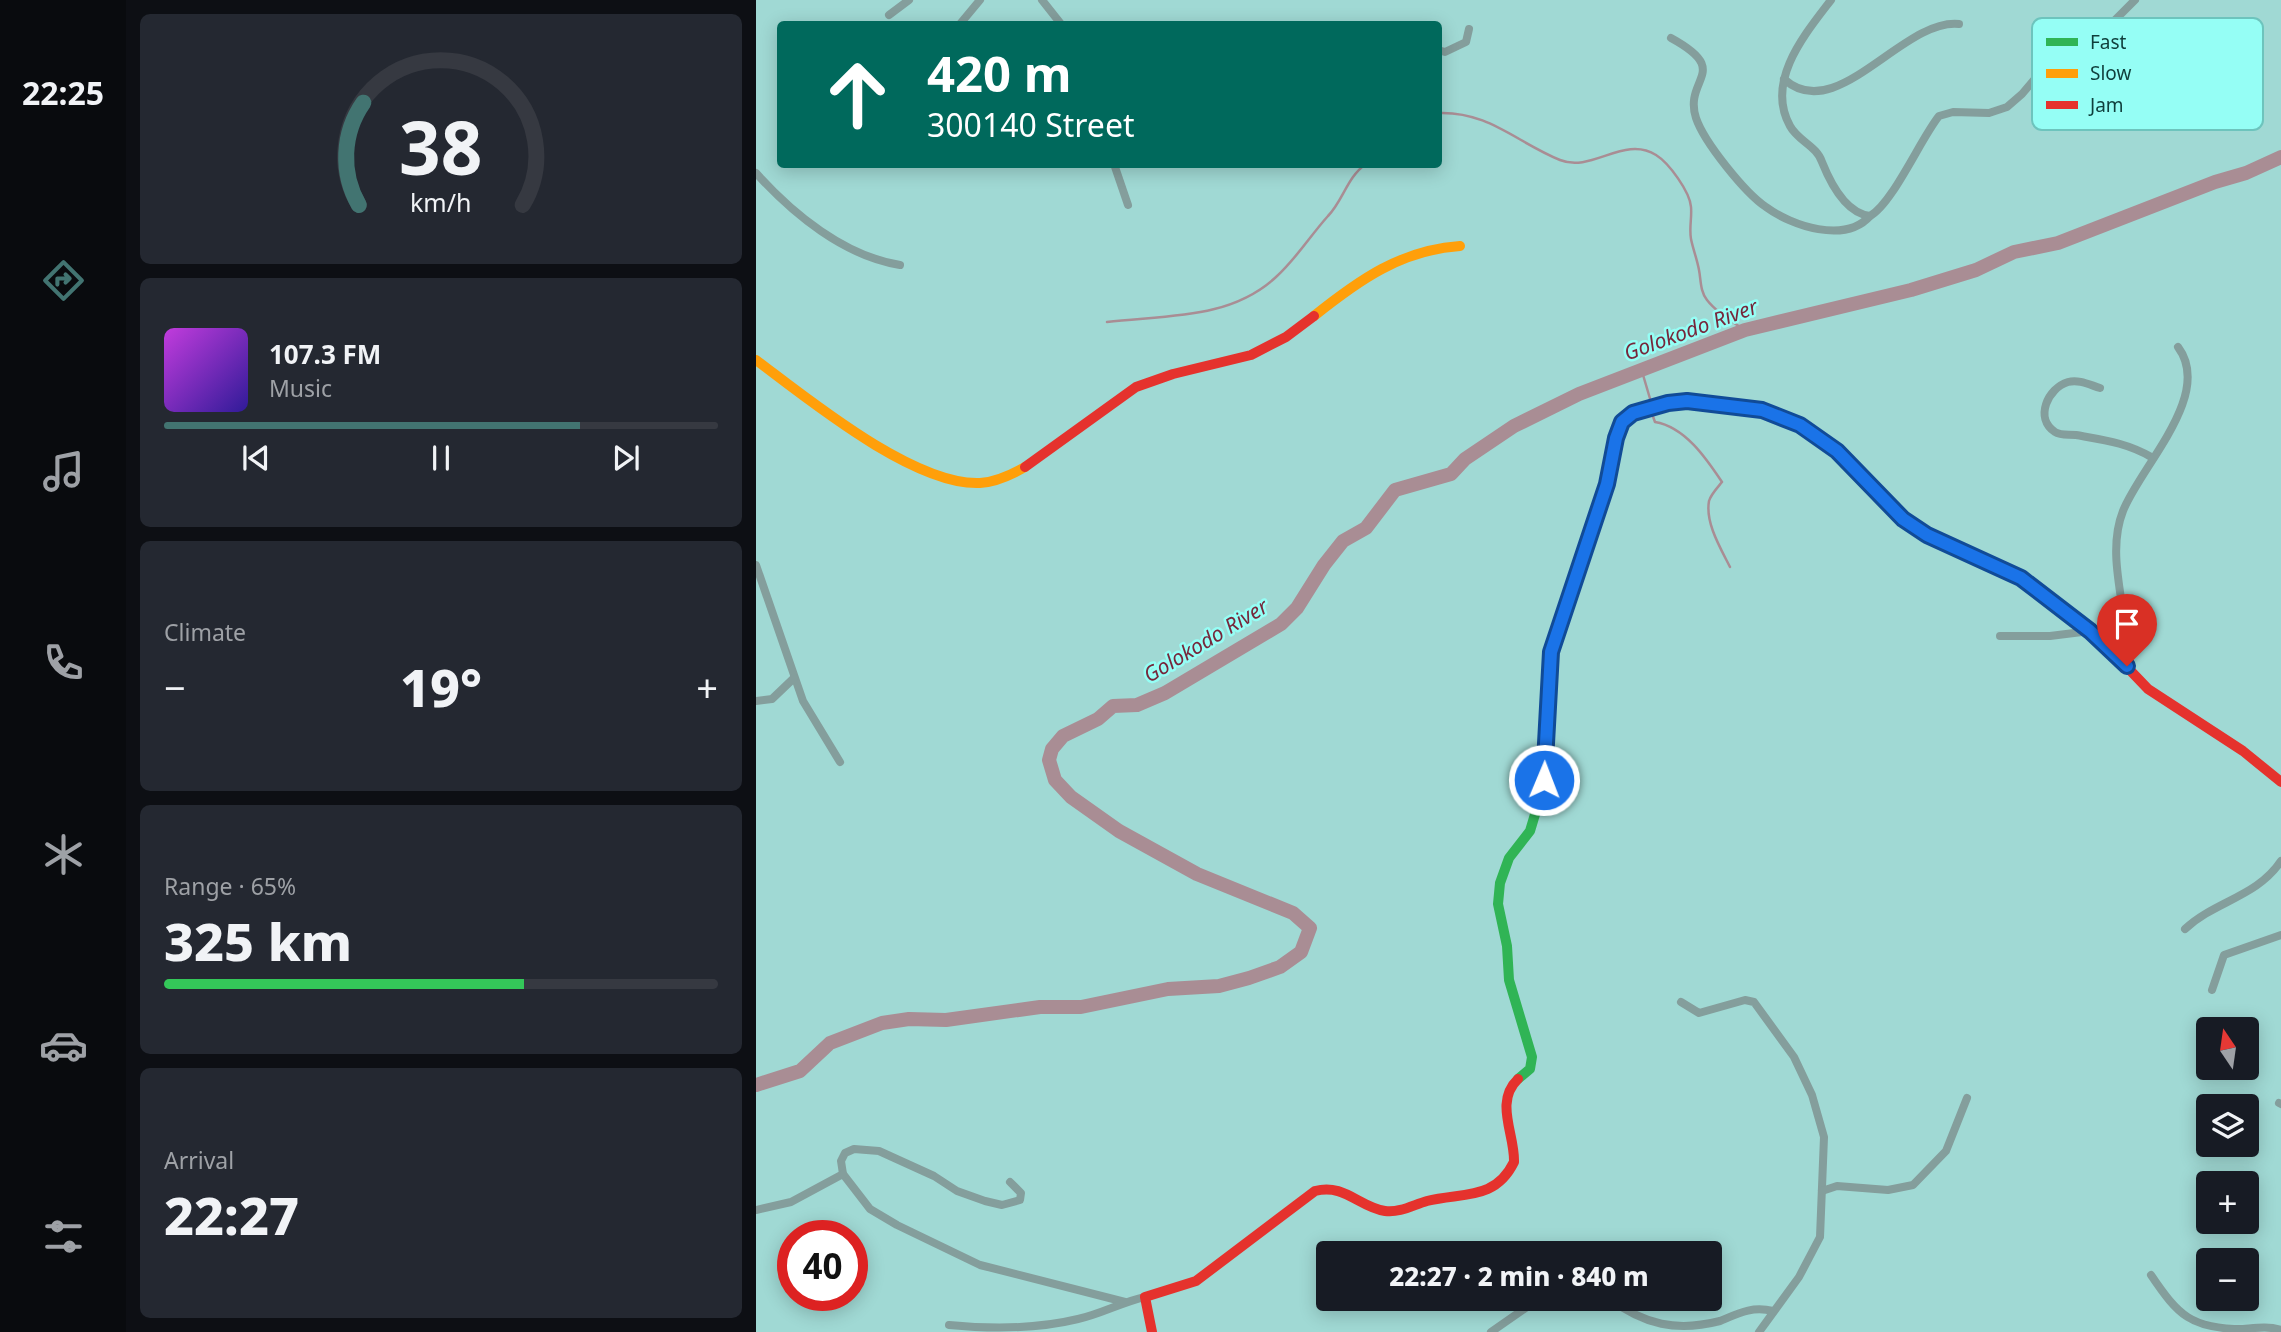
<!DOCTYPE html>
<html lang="en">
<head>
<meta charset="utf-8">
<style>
	:root { --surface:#171b24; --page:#242831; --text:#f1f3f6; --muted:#9ea1a6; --line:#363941; --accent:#427471 }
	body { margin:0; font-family:"Noto Sans",sans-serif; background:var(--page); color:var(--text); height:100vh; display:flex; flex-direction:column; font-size:26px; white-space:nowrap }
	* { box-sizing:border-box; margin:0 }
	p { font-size:23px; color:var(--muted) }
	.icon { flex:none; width:38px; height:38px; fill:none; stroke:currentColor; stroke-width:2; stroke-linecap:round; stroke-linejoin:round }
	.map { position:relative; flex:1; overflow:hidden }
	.drawer { display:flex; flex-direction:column; gap:14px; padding:14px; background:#0d0f14; width:630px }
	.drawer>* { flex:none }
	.top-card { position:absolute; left:21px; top:21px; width:665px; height:147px; border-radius:7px; box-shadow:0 4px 18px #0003; background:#00695c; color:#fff; overflow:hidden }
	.needle { width:46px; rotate:347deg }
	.controls { position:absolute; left:1440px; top:1017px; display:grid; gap:14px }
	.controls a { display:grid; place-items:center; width:63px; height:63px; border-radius:7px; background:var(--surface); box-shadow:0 4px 18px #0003; font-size:35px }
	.speed { position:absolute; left:21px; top:1220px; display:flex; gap:14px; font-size:35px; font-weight:700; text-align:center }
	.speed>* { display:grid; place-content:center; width:91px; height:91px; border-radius:50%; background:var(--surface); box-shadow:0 4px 18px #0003; line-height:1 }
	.speed .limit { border:10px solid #d22; background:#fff; color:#111 }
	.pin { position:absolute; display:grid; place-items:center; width:60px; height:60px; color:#fff; margin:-72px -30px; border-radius:50% 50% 50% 0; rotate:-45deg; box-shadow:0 0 7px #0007 }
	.pin .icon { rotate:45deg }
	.me { position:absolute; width:77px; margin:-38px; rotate:1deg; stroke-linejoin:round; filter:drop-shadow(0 0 5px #0008) }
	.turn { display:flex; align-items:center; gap:24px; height:147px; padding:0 35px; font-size:32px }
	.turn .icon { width:91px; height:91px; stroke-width:2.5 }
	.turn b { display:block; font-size:49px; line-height:60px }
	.big { font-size:52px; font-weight:800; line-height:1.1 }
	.drawer .tile { flex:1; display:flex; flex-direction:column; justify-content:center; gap:10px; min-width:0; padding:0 24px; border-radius:10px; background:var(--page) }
	.drawer .dial { align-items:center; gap:0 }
	.dial svg { height:182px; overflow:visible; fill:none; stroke:var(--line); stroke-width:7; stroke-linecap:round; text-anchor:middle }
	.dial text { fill:var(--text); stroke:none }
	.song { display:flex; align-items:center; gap:21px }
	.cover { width:84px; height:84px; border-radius:10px; background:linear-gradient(135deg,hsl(290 70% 55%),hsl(250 70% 35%)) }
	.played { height:7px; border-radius:4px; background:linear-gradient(90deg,var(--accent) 75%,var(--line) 75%) }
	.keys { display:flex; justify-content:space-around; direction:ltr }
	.heat { display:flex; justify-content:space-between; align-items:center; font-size:38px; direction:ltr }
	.charge { height:10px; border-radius:5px; background:linear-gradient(90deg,#34c759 65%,var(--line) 0) }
	.trip { position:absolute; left:560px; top:1241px; width:406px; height:70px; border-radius:7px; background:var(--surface); box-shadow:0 4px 18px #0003; font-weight:800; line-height:70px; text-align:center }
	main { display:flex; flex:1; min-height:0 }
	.menu { display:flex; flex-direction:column; width:126px; justify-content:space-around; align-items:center; background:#090b0e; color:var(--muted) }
	.menu .icon { width:49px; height:49px }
	.menu .active { color:var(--accent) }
	.menu b { font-size:32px; color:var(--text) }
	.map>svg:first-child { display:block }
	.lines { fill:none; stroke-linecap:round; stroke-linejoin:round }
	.stream { stroke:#a98d94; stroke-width:2.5 }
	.river { stroke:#a98d94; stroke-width:14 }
	.street { stroke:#849e9c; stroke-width:8 }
	.fast { stroke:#30b455; stroke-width:10 }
	.slow { stroke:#ff9f0a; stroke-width:10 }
	.jam { stroke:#e5322d; stroke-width:10 }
	.route-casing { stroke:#114b97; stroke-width:18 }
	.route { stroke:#1a73e8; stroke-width:12 }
	.labels { text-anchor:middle; stroke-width:5; stroke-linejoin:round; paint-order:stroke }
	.water-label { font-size:21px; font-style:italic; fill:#77273b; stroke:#95fef5 }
	.key { fill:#95fef5; stroke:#6dc4bd; stroke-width:2 }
	.key-label { font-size:19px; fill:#0f3e3b }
</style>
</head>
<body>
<main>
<nav class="menu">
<b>22:25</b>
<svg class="icon active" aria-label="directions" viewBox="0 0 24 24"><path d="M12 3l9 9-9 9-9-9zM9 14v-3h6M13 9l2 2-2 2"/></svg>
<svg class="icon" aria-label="music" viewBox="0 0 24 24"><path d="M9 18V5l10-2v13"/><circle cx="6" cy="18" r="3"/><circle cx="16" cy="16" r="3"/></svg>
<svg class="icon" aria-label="phone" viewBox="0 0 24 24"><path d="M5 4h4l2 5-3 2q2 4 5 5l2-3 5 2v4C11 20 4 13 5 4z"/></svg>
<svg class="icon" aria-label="climate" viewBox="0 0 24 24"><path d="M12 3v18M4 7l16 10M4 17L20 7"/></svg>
<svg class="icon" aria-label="car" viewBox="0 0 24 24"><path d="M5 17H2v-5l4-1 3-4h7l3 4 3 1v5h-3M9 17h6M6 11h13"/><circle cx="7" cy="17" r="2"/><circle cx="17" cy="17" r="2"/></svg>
<svg class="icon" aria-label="filters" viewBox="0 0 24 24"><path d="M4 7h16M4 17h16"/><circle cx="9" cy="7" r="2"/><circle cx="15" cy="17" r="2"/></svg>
</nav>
<section class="drawer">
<div class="tile dial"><svg viewBox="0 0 100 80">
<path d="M14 69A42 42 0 1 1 86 69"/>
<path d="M14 69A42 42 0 0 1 16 24" stroke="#427471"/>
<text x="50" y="56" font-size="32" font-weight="700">38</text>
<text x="50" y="72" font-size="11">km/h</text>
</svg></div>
<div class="tile">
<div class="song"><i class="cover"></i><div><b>107.3 FM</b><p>Music</p></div></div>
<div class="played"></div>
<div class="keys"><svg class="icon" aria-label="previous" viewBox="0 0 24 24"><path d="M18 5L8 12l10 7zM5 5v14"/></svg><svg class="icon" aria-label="pause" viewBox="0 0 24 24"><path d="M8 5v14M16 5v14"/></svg><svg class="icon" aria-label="next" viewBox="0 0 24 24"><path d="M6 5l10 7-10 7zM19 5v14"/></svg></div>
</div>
<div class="tile"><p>Climate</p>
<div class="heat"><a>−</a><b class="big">19°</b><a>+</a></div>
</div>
<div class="tile"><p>Range · 65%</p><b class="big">325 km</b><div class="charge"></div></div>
<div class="tile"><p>Arrival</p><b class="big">22:27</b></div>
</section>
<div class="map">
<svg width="1525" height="1332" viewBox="0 0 1525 1332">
	<rect width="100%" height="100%" fill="#a0d9d4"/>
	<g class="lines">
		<g class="stream">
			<path d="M682 113C732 111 760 142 804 160 836 173 868 135 900 155 913 163 934 192 935 207 936 218 933 228 935 239 937 249 941 259 943 270 945 280 944 291 951 300 960 312 976 322 989 330"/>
			<path d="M351 322C408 315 474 320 520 277 540 259 554 236 572 216 587 201 591 177 610 164"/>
			<path d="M885 368 895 402"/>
			<path d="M895 411 899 422C929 427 950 458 966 482 962 487 955 494 953 501 949 523 965 549 974 567"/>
		</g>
		<path class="river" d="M0 1085 44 1071 74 1043 126 1023 153 1019 190 1020 284 1007H325L412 989 463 986 493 978 524 967 545 952 554 928 537 913 441 874 363 831 315 797 299 780 293 760 296 749 307 736 342 719 357 706 381 705 409 693 525 624 541 608 568 565 587 541 610 528 639 490 695 474 709 459 758 426 823 394 989 330 1155 290 1220 270 1258 252 1302 243 1459 182 1490 173 1525 157"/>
		<g class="street">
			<path d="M286 0 305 24"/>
			<path d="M1075 0C1049 34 1009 81 1034 126 1042 141 1061 146 1066 162 1074 182 1089 213 1114 216 1137 203 1165 138 1183 116L1197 112 1233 113 1251 107 1266 94 1307 46 1355 24 1379 0"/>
			<path d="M133 15 153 0"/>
			<path d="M204 24 224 0"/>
			<path d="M915 38C977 72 927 78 940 118 948 142 989 193 1010 207 1036 226 1089 244 1114 216"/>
			<path d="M682 50 689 52 710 42 713 29"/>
			<path d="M1028 79C1080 127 1147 18 1203 24"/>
			<path d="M358 164 372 205"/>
			<path d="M0 173C37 214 88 256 144 265"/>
			<path d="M1344 388C1334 385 1323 379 1312 382 1292 388 1278 418 1299 432 1305 436 1313 434 1320 435 1348 440 1372 443 1397 458"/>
			<path d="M0 565 47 701 84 762"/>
			<path d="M1244 636H1294L1334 631"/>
			<path d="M1371 666C1375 616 1348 559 1367 511 1384 467 1458 395 1422 347"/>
			<path d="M0 701 16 699 38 678"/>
			<path d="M1429 929C1459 901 1501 897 1525 861"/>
			<path d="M1456 990 1468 955 1525 935"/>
			<path d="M925 1002 943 1013 989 1000 998 1002 1038 1057 1056 1095 1068 1137 1064 1237 1043 1277 1003 1332"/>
			<path d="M1523 1103 1525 1104"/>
			<path d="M254 1182 265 1193 264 1200 246 1205 229 1201 201 1191 178 1176 123 1151 98 1149 89 1153 85 1161 87 1174 114 1209 141 1225 224 1265 369 1302"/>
			<path d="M1066 1191 1081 1186 1132 1190 1157 1185 1190 1151 1211 1098"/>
			<path d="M0 1210 35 1202 87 1174"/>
			<path d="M1395 1275C1422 1315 1435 1329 1487 1329 1500 1328 1512 1326 1525 1330"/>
			<path d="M853 1298C888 1325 921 1332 964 1321 983 1313 996 1306 1017 1311"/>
			<path d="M193 1325C235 1329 281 1329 322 1319 345 1314 366 1302 389 1297"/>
			<path d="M735 1332 784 1298"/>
		</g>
		<path class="fast" d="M762 1079 774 1069 776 1057 753 980 751 946 742 904 744 883 753 858 774 831 786 791 798 643"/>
		<g class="slow">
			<path d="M558 316C603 280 645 250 704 246"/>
			<path d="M0 360C52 399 158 486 224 483 240 482 255 475 269 467"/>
			<path d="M798 643C815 591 834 539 850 486 856 466 856 436 869 420 895 387 1016 407 1047 427 1091 456 1120 501 1162 529"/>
		</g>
		<g class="jam">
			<path d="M269 467 380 387 417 374 495 355 530 337 558 316"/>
			<path d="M1162 529 1265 578 1347 642 1392 689 1487 751 1525 782"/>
			<path d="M396 1332 389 1297 440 1281 559 1191C588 1183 603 1207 629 1211 644 1213 657 1205 671 1201 706 1192 739 1201 758 1162 759 1134 738 1102 762 1079"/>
		</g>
	</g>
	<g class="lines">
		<g class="route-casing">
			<path id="route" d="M788 780 795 652 851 484 860 438 866 422 877 413 912 403 931 401 1006 410 1044 425 1081 451 1147 519 1171 535 1265 578 1334 631 1371 666"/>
		</g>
		<use href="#route" class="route"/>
	</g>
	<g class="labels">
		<g class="water-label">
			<text transform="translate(935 330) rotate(-20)" y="7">Golokodo River</text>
			<text transform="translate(450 641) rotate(-31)" y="7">Golokodo River</text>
		</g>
	</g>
	<rect x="1276" y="18" width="231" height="112" rx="10" class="key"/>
	<rect x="1290" y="38" width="32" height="8" fill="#30b455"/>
	<rect x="1290" y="69" width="32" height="9" fill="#ff9f0a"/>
	<rect x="1290" y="101" width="32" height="8" fill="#e5322d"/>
	<g class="key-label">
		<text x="1334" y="49">Fast</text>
		<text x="1334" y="80">Slow</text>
		<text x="1334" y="112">Jam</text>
	</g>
</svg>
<div class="controls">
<a><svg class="needle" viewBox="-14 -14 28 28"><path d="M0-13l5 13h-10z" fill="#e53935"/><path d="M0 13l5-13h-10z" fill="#9ea1a6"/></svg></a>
<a><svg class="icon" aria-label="layers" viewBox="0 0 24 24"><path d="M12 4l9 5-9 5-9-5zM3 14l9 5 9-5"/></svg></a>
<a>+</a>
<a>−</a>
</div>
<div class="speed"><div class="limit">40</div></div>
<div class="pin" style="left:1371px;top:666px;background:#d93025"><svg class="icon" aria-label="arrive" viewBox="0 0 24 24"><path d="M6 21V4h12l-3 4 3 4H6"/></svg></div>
<svg class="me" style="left:788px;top:780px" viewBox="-20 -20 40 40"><circle r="17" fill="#1a73e8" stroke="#fff" stroke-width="3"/><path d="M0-11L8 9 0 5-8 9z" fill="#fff"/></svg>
<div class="trip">22:27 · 2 min · 840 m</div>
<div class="top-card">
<div class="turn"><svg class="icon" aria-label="ahead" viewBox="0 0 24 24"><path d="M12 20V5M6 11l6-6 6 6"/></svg><div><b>420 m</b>300140 Street</div></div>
</div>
</div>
</main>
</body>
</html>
